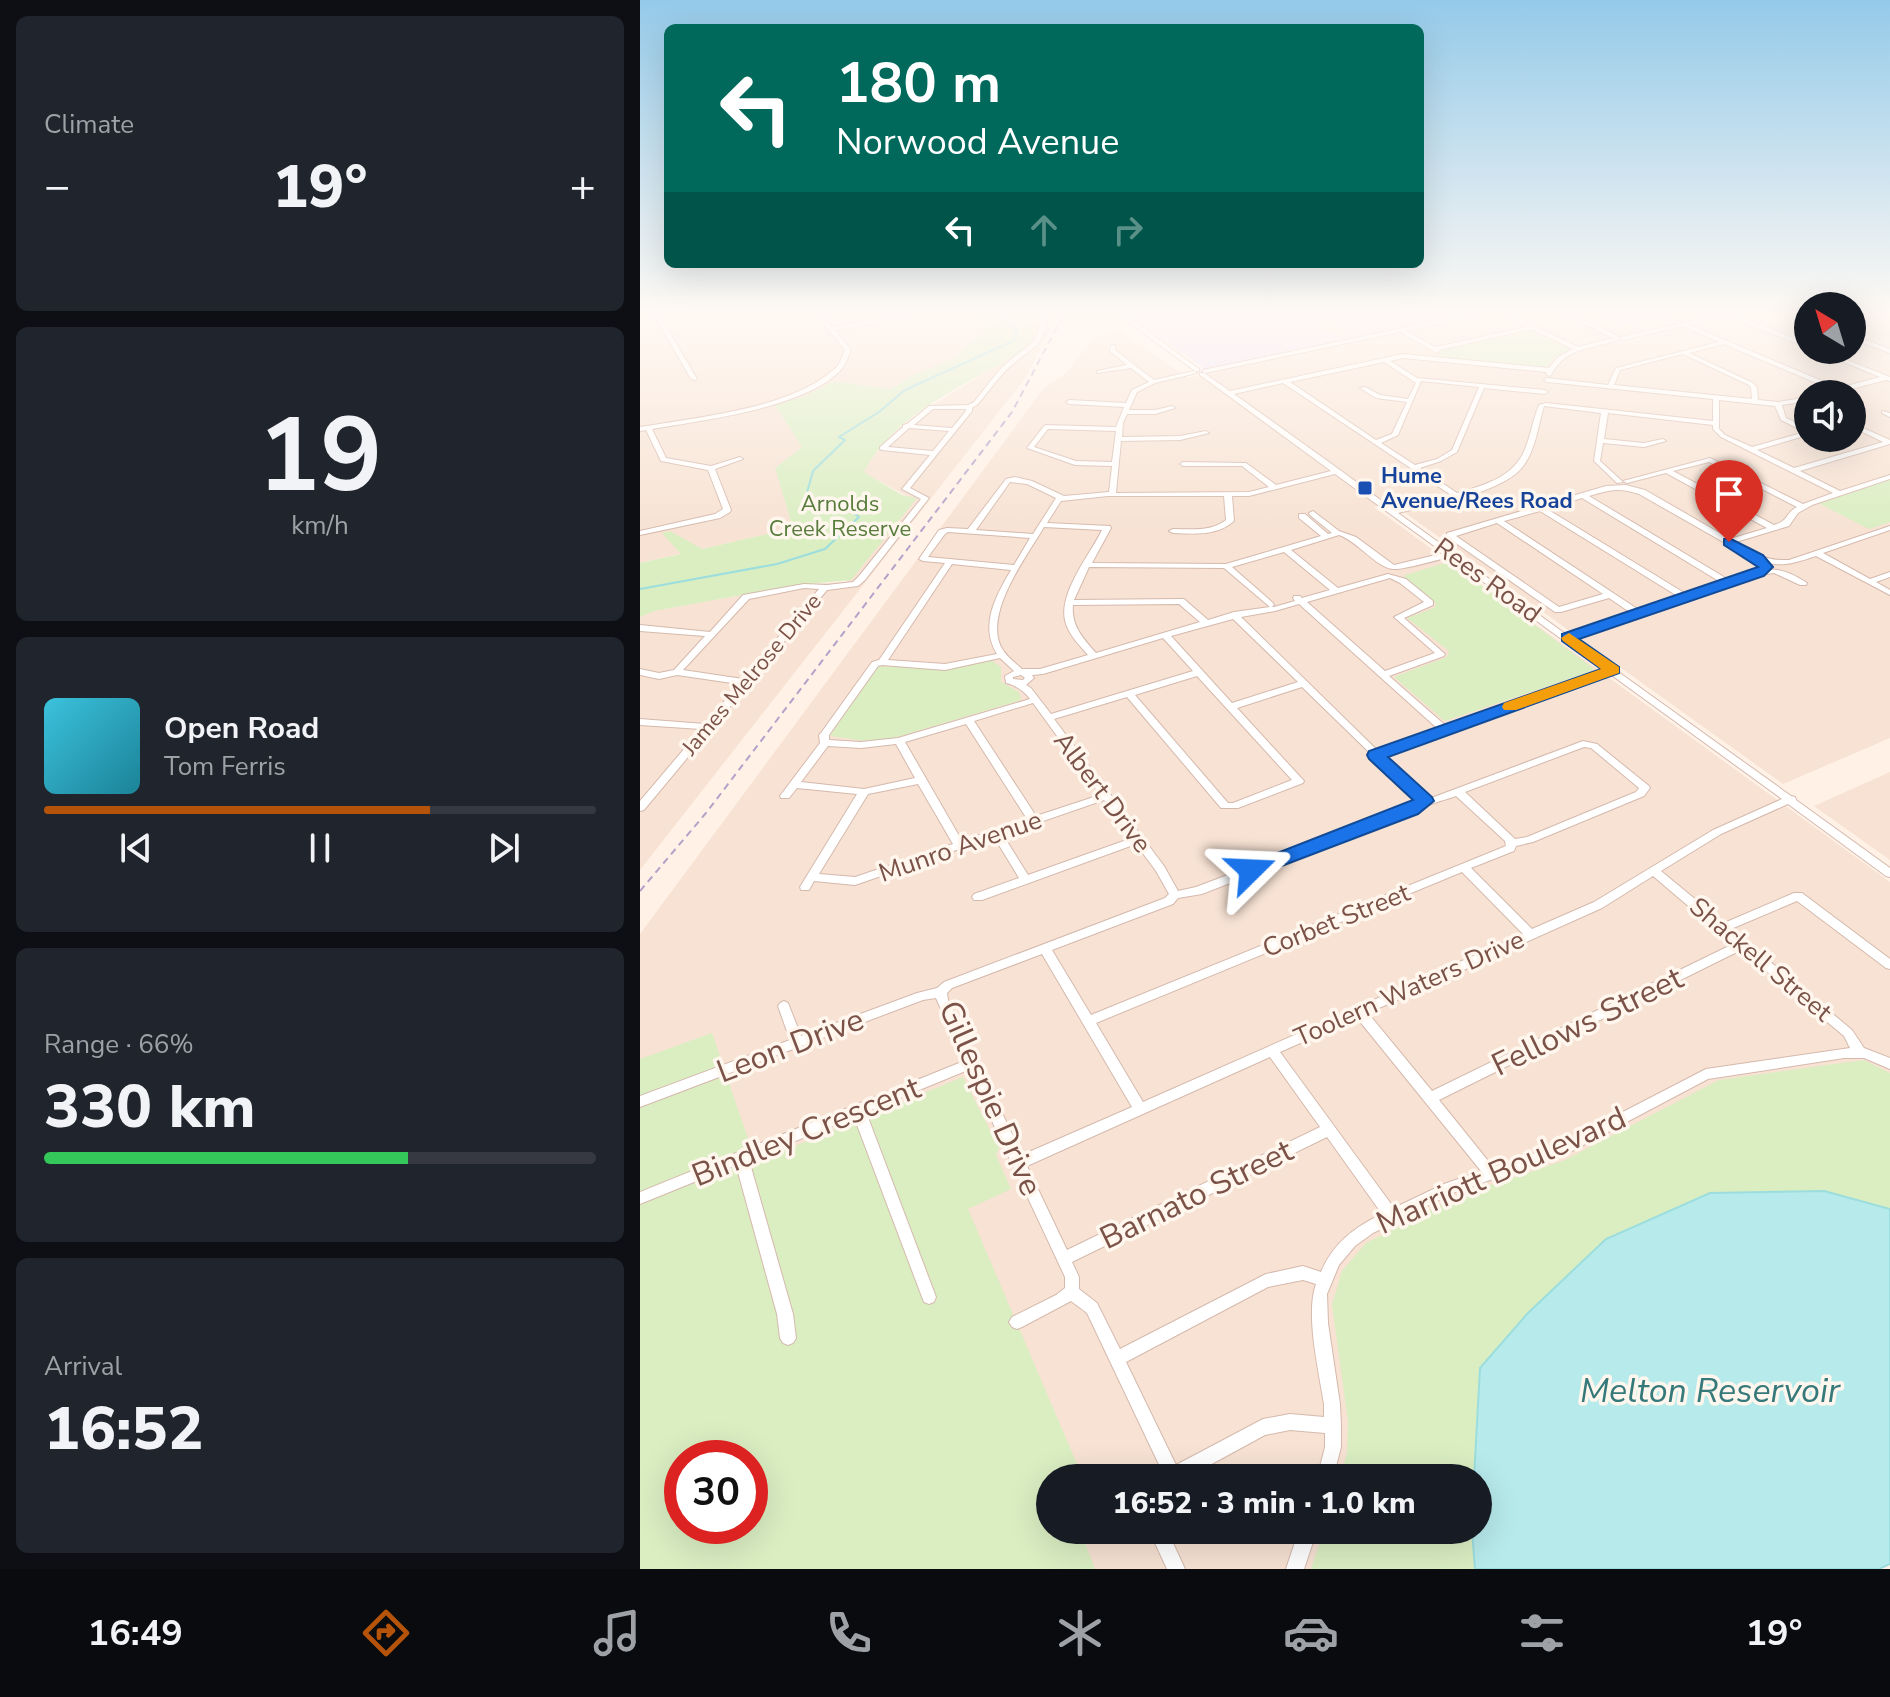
<!DOCTYPE html>
<html lang="en">
<head>
<meta charset="utf-8">
<style>
	:root { --surface:#171b24; --page:#20242c; --text:#f1f3f6; --muted:#9ea1a6; --line:#363941; --accent:#b45309 }
	body { margin:0; font-family:"Nunito Sans",sans-serif; background:var(--page); color:var(--text); height:100vh; display:flex; flex-direction:column; font-size:30px; white-space:nowrap }
	* { box-sizing:border-box; margin:0 }
	p { font-size:26px; color:var(--muted) }
	.icon { flex:none; width:44px; height:44px; fill:none; stroke:currentColor; stroke-width:2; stroke-linecap:round; stroke-linejoin:round }
	.map { position:relative; flex:1; overflow:hidden }
	.details { display:flex; flex-direction:column; gap:16px; padding:16px; background:#0d0f14; width:640px }
	.details>* { flex:none }
	.top-card { position:absolute; left:24px; top:24px; width:760px; height:244px; border-radius:12px; box-shadow:0 8px 32px #0002; background:#00695c; color:#fff; overflow:hidden }
	.needle { width:52px; rotate:322deg }
	.fabs { position:absolute; left:1154px; top:292px; display:grid; gap:16px }
	.fabs a { display:grid; place-items:center; width:72px; height:72px; border-radius:50%; background:var(--surface); box-shadow:0 8px 32px #0002; font-size:40px }
	.speed { position:absolute; left:24px; top:1440px; display:flex; gap:16px; font-size:40px; font-weight:700; text-align:center }
	.speed>* { display:grid; place-content:center; width:104px; height:104px; border-radius:50%; background:var(--surface); box-shadow:0 8px 32px #0002; line-height:1 }
	.speed .limit { border:12px solid #d22; background:#fff; color:#111 }
	.pin { position:absolute; display:grid; place-items:center; width:68px; height:68px; color:#fff; margin:-82px -34px; border-radius:50% 50% 50% 0; rotate:-45deg; box-shadow:0 0 8px #0007 }
	.pin .icon { rotate:45deg }
	.me { position:absolute; width:88px; margin:-44px; rotate:69deg; stroke-linejoin:round; filter:drop-shadow(0 0 6px #0008) }
	.turn { display:flex; align-items:center; gap:28px; height:168px; padding:0 40px; font-size:36px }
	.turn .icon { width:104px; height:104px; stroke-width:2.5 }
	.turn b { display:block; font-size:56px; line-height:68px }
	.lanes { display:flex; align-items:center; height:76px; padding:0 40px; background:#0003; justify-content:center; gap:40px; direction:ltr }
	.lanes .off { opacity:.35 }
	.big { font-size:60px; font-weight:800; line-height:1.1 }
	.details .tile { flex:1; display:flex; flex-direction:column; justify-content:center; gap:12px; min-width:0; padding:0 28px; border-radius:12px; background:var(--page) }
	.details .dial { align-items:center; gap:0 }
	.dial b { font-size:104px; line-height:1 }
	.song { display:flex; align-items:center; gap:24px }
	.cover { width:96px; height:96px; border-radius:12px; background:linear-gradient(135deg,hsl(190 70% 55%),hsl(190 70% 35%)) }
	.played { height:8px; border-radius:4px; background:linear-gradient(90deg,var(--accent) 70%,var(--line) 70%) }
	.keys { display:flex; justify-content:space-around; direction:ltr }
	.heat { display:flex; justify-content:space-between; align-items:center; font-size:44px; direction:ltr }
	.charge { height:12px; border-radius:6px; background:linear-gradient(90deg,#34c759 66%,var(--line) 0) }
	.trip { position:absolute; left:396px; top:1464px; width:456px; height:80px; border-radius:40px; background:var(--surface); box-shadow:0 8px 32px #0002; font-weight:800; line-height:80px; text-align:center }
	.dock { display:flex; height:128px; justify-content:space-around; align-items:center; background:#090b0e; color:var(--muted) }
	.dock .icon { width:56px; height:56px }
	.dock .selected { color:var(--accent) }
	.dock b { font-size:36px; color:var(--text) }
	main { display:flex; flex:1; min-height:0 }
	.map>svg:first-child { display:block }
	.residential { fill:#f7e2d3; fill-rule:evenodd }
	.education { fill:#eee2fb }
	.green { fill:#daeec2; fill-rule:evenodd }
	.water { fill:#b7eaeb; stroke:#9cddde; stroke-width:2 }
	.lines { fill:none; stroke-linecap:round; stroke-linejoin:round }
	.stream { stroke:#9cddde; stroke-width:2 }
	.minor-casing { stroke:#d5b9ad; stroke-width:2 }
	.minor { fill:#fff; fill-rule:evenodd }
	.rail { stroke:#b2a2ca; stroke-width:2; stroke-dasharray:7 5; stroke-linecap:butt }
	.route { fill:#1a73e8; stroke:#114b97; stroke-width:2 }
	.slow { fill:#f59e0b }
	.transit-dot { fill:#1a4fb4; stroke:#fff6ee; stroke-width:3 }
	.labels { text-anchor:middle; stroke-width:7; stroke-linejoin:round; paint-order:stroke }
	.far-transit-label { font-size:22px; font-weight:bold; fill:#164399; stroke:#fff6ee; text-anchor:start }
	.far-park-label { font-size:22px; fill:#577c3b; stroke:#fff6ee }
	.far-street-label { font-size:22px; fill:#7b5247; stroke:#fff6ee }
	.street-label { font-size:26px; fill:#7b5247; stroke:#fff6ee }
	.near-street-label { font-size:32px; fill:#7b5247; stroke:#fff6ee }
	.near-water-label { font-size:34px; font-style:italic; fill:#36797a; stroke:#fff6ee }
</style>
</head>
<body>
<main>
<section class="details">
<div class="tile"><p>Climate</p>
<div class="heat"><a>−</a><b class="big">19°</b><a>+</a></div>
</div>
<div class="tile dial"><b>19</b><p>km/h</p></div>
<div class="tile">
<div class="song"><i class="cover"></i><div><b>Open Road</b><p>Tom Ferris</p></div></div>
<div class="played"></div>
<div class="keys"><svg class="icon" aria-label="previous" viewBox="0 0 24 24"><path d="M18 5L8 12l10 7zM5 5v14"/></svg><svg class="icon" aria-label="pause" viewBox="0 0 24 24"><path d="M8 5v14M16 5v14"/></svg><svg class="icon" aria-label="next" viewBox="0 0 24 24"><path d="M6 5l10 7-10 7zM19 5v14"/></svg></div>
</div>
<div class="tile"><p>Range · 66%</p><b class="big">330 km</b><div class="charge"></div></div>
<div class="tile"><p>Arrival</p><b class="big">16:52</b></div>
</section>
<div class="map">
<svg width="1250" height="1569" viewBox="0 0 1250 1569">
	<rect width="100%" height="100%" fill="#fff1e6"/>
	<g class="residential">
		<path d="M36 312H419L386 377 0 870V617L14 611 157 585 206 582 267 496 223 472 236 449 267 421 389 346 396 326 276 374 206 416 154 528 0 563V318Z"/>
		<path d="M850 312H1168V350H1212V312H1250V738L1143 784 750 502 734 507 1250 882V1209L1184 1191 840 1368 834 1478H410V1530H832L835 1569H0V934L404 388 426 373 454 337 482 331 548 378 706 344 668 321 689 317 728 340ZM1168 394H1212V438H1168ZM42 1458H110V1526H42Z"/>
		<path d="M1250 772V860L1174 806Z"/>
	</g>
	<g class="education">
		<path d="M484 312H840L722 337 689 317 670 321 702 340 565 369Z"/>
		<path d="M954 312H1042L983 325Z"/>
	</g>
	<g class="green">
		<path d="M325 312H399L396 333 389 346C332 385 257 408 224 472L262 495 277 498 211 580 157 585 14 611 0 617V563L41 554 22 533 30 531 62 549 153 528 135 468 162 447 135 405 165 396 194 381 251 389 276 374 317 357 346 325Z"/>
		<path d="M892 328 933 348 915 357 907 369 801 358 799 349Z"/>
		<path d="M1250 479V522L1229 529 1178 503Z"/>
		<path d="M805 563H811L953 668 952 671 805 721 754 677 807 657 809 651 767 618 794 608 796 603 764 578 765 575Z"/>
		<path d="M351 660 361 667V682L379 692 381 700 247 740 225 741 190 736 238 666 299 669Z"/>
		<path d="M72 1033 116 1162 323 1077 359 1148 356 1155 371 1189 328 1209 443 1478H410V1530H440L455 1569H0V1059ZM42 1458H110V1526H42Z"/>
		<path d="M1224 1060 1250 1073V1209L1184 1191 1070 1193 966 1239 887 1314 840 1368 834 1478H700L707 1453 708 1421 692 1305 702 1271 726 1243 818 1196 923 1161 1079 1080Z"/>
		<path d="M684 1530H832L835 1569H671Z"/>
	</g>
	<path class="water" d="M1184 1191 1250 1209V1564L1239 1569H835L832 1530H838V1478H834L840 1368 887 1314 966 1239 1070 1193Z"/>
	<g class="lines">
		<path class="stream" d="M0 589 137 564 185 549 219 517 209 510 182 508 166 496 173 471 205 440 199 437 239 412 265 390 375 340 377 332 368 323 365 312"/>
		<g class="minor-casing">
			<g id="minor">
				<path d="M0 312H18L57 379 56 380 51 379 13 313 0 316Z"/>
				<path d="M174 312H180L192 327 276 312H290L195 330 211 350C208 357 205 366 199 372 160 409 64 420 12 429L26 458 71 466 100 457 103 459 75 469 91 510 90 512 80 518 0 535V531L75 514 83 509 68 470 21 461 6 430 0 431V427C55 418 143 409 187 375 188 374 196 368 197 367 200 363 203 355 205 350Z"/>
				<path d="M402 312H408C403 348 398 343 373 364 360 375 349 391 338 404L332 408V411L270 488 289 498 225 580 218 586 187 590 4 810 0 811V801L61 729 0 725V719L65 724 99 684 37 675 19 679 0 675V669L19 673 34 670 65 636 0 631V625L70 632 103 595 164 584 187 585 213 582 219 576 281 499 262 489 290 455 242 450 240 449V447L263 427V425L267 424 289 406 328 405 334 402C345 389 355 373 368 362 392 341 397 349 402 312ZM293 409H326V411L312 428 274 425ZM269 428 309 431 293 451 248 447ZM164 588 179 589 103 679 43 670 109 599Z"/>
				<path d="M475 312H482L559 369V371H555Z"/>
				<path d="M839 312H851L766 331 795 347 887 327 858 312H866L938 347 973 338 920 312H928L979 337 980 339C953 350 927 345 911 375L909 376 906 374 907 372 763 358 750 361 777 378 905 390 908 392 905 394 844 388 817 452 801 461 780 468 817 493C845 485 874 477 885 449 891 434 893 419 899 405L906 403 1073 421V399L907 382 904 380 907 378 968 385 976 368 1079 342 1043 326 983 340 980 338 981 337 1089 312 1168 344V348L1088 316 1049 325 1199 388 1240 377 1174 350H1182L1250 377V381L1246 380 1192 394H1182L1193 390 1084 344 1049 353 1113 383 1117 388 1118 400 1138 402 1168 397V401L1142 405 1146 418 1168 428V435L1117 450 1154 468 1243 442 1212 427V423L1250 440V444L1160 471 1200 491 1250 475V479L1172 505 1158 513 1149 526 1096 542C1117 554 1124 561 1149 560L1250 526V530L1183 553 1230 579 1250 572V577L1236 582 1250 590V595L1176 556C1152 564 1140 568 1115 560L999 494C978 487 970 490 949 496L1089 580C1123 569 1135 562 1167 583L1166 585H1160L1134 573 1119 575 932 638 973 667 976 668 977 671 1151 796 1155 797 1156 800 1250 868V877L1246 876 1148 804 1081 834 1021 871 1084 923 1154 893H1162L1250 959V969L1246 968 1157 901 1091 929 1212 1030 1224 1048 1250 1058V1069L1224 1058H1204L1068 1079 928 1153 813 1193 733 1233 715 1246 699 1265 687 1294 688 1323 700 1404 701 1426V1447L693 1478H677L685 1447V1433L650 1430 625 1435 546 1478H521L523 1473 447 1313 431 1301 382 1327 377 1329 372 1327 369 1322 372 1317 416 1295 425 1288V1277L328 1070 226 1112 296 1297 294 1302 289 1304 284 1302 282 1297 214 1117 109 1160 153 1314 156 1338 153 1343 148 1345 143 1343 140 1338 137 1314 96 1165 0 1204V1192L324 1061 296 998 283 1000 0 1107V1096L150 1040 138 1006 140 1003 144 1001 148 1003 161 1036 277 993 297 988 304 982 525 898 529 894 516 871 496 844 342 900H334L332 897 334 894 379 878 354 837 215 885 174 881 169 890H161L160 887 217 794 157 788 149 798H141L140 796 180 743 179 735 181 733 232 662 239 660 305 563 283 561 279 559 299 530 307 528 328 529 366 479 375 477 392 481 424 496 469 492 472 466 435 465 387 448 404 426 406 425 476 427 484 407 429 404 426 402 429 400 486 403 492 390 509 382 491 368 457 373V371L487 365 470 351 471 345H475V350L514 380 554 371 557 373 515 383 497 392 489 410H515L532 406 535 408 515 414H487L483 423 482 437 540 436 566 431 569 433 540 440 481 441 476 493 609 492 629 487 602 466H543L540 464 543 462 606 463 636 485 691 471 560 375V373H564L590 391 763 354 909 368 918 357 933 349 891 329 799 350V352L797 353 760 332 565 373 562 371 563 370ZM1043 354 1109 385 1111 388 1112 399 974 385 980 370ZM744 362 776 383 768 399 740 395 725 387 720 388 736 398 767 402 752 434 736 440 650 382ZM781 381 839 387 812 450 797 459 775 465 741 443 758 435ZM643 383 811 495 754 510 700 470 594 394ZM1079 400 1135 406 1141 420 1165 432 1112 447 1085 435 1079 429ZM904 406 961 413 954 461 977 483 983 482 960 461 963 443 1004 447 1026 441 1023 439 1004 443 964 439 968 413 1073 425V429L1081 437 1193 493 1163 504 1070 458 983 481 987 483 1026 473 1127 528 1090 539 1005 490 986 485 966 486 807 533V537L915 612H921L969 598 991 613 927 635 758 513C791 505 865 493 884 465 896 448 898 426 904 406ZM408 429 476 431 472 462 436 461 394 447ZM1069 462 1157 507C1145 513 1150 520 1134 525L1033 471ZM695 474 804 553 754 565 716 537 699 531 673 511 669 513 670 515 692 533 688 534 665 514H659V518L681 536 586 564 452 563 471 528 470 526 407 523 421 501 468 496H584L586 520C570 532 552 529 533 529L529 531 533 533C555 534 577 536 594 521L592 496H609ZM370 482 387 484 416 498 393 534 336 530ZM942 498 1082 583 1046 594 907 509ZM900 511 1039 597 999 610 864 521ZM857 523 963 594 919 607 816 536ZM404 527 462 530C450 555 416 595 426 624 430 636 440 646 448 655L400 669H382C374 662 366 656 361 647 344 612 387 556 404 527ZM308 532 390 538 374 565 288 557 305 534ZM699 535C717 541 737 568 753 569 763 570 797 560 809 557L964 670 806 726 749 676 804 656 805 654 764 618 793 605V601L766 579 748 574 698 588 651 550ZM644 552 690 590 662 598 660 596H654L653 598 655 601 634 607H632L634 605 633 603 592 567ZM312 564 371 570C356 596 339 625 357 654L305 664 248 660ZM449 567 584 568 630 607 594 612 568 620 544 599H541L434 600ZM750 578 760 583 784 602 754 617 795 653 745 671 667 602ZM539 604 560 622 456 653C443 638 431 626 433 605ZM659 604 798 729 738 751 601 617 635 611ZM593 619 658 682 592 703 531 636ZM523 638 553 671 411 714 391 688 386 685 394 678 392 675 403 674ZM360 658 374 671 365 676 366 683C375 685 384 691 390 699L258 738 221 742 189 740V735L238 666 242 665 305 670ZM970 674 1142 799 1073 830 954 902 892 929 831 868 874 851 876 846 893 842 1004 796 1010 788 1009 786 957 744 943 741 794 797H786L743 755ZM381 675 385 678 383 680 373 679V677ZM557 676 652 780 593 803H588L495 695ZM662 687 731 754 732 757 734 758 778 801 767 807 556 887 538 891 524 866 414 719 487 697 581 808H598L663 783 664 781 597 708ZM393 703 460 795 396 816 334 721ZM326 724 387 819 322 841 265 742ZM256 744 275 778 224 789 161 782 188 746 221 748ZM944 747 951 748 999 788 996 792 887 837 875 839 825 792ZM278 784 313 844 215 877 179 874 228 794ZM816 796 865 841 866 846 451 1015 412 950 533 904 538 898 562 894 775 811C788 804 802 801 816 796ZM464 800 492 838 388 875 363 835ZM822 872 883 934 503 1102 456 1023ZM1013 876 1093 944 792 1091 728 1013 962 908ZM1101 950 1204 1036 1210 1048 1066 1069 919 1145 853 1167 799 1100ZM402 954 492 1107 382 1155 308 1000 307 993 312 988ZM717 1018 841 1171 804 1184 754 1208 640 1052ZM630 1057 680 1127 427 1250 387 1166ZM687 1137 742 1214C715 1227 693 1243 681 1272L663 1266 626 1274 480 1349 457 1303 439 1289V1277L432 1262ZM663 1280 676 1284C665 1314 679 1372 684 1404V1417L650 1414 623 1419 536 1465 486 1362 628 1287Z"/>
				<path d="M1228 312H1250V316L1231 314Z"/>
				<path d="M1168 313V319L1165 317 1166 314Z"/>
				<path d="M1212 335 1250 349V353L1212 339Z"/>
				<path d="M1242 411 1250 413V417L1242 413Z"/>
				<path d="M509 1530H527L545 1569H527Z"/>
				<path d="M659 1530H677L664 1569H646Z"/>
			</g>
		</g>
		<use href="#minor" class="minor"/>
		<path class="rail" d="M0 891 66 813 372 412 425 312"/>
	</g>
	<linearGradient id="sky" x2="0" y2="1"><stop stop-color="#94cae9"/><stop offset="0.59" stop-color="#fff9f4"/><stop offset="1" stop-color="#fff9f4" stop-opacity="0"/></linearGradient>
	<rect width="1250" height="532" fill="url(#sky)"/>
	<path class="route" d="M1089 538 1123 555 1133 567 1124 576 939 639 979 667V673L748 757 792 797 794 801 778 814 618 875H604L601 870 604 866 773 800 729 759 727 755 729 751 961 669 922 641V634L1118 567 1084 545V539Z"/>
	<path class="slow" d="M929 633 979 667V673L876 710H864L862 707 864 703 961 669 923 641 921 638Z"/>
	<rect class="transit-dot" x="717" y="480" width="16" height="16" rx="4"/>
	<g class="labels">
		<g class="far-transit-label">
			<text x="741" y="483">Hume<tspan x="741" dy="25">Avenue/Rees Road</tspan></text>
		</g>
		<g class="far-park-label">
			<text x="200" y="511">Arnolds<tspan x="200" dy="25">Creek Reserve</tspan></text>
		</g>
		<g class="far-street-label">
			<text transform="translate(111 674) rotate(-50)" y="8">James Melrose Drive</text>
		</g>
		<g class="street-label">
			<text transform="translate(848 580) rotate(36)" y="9">Rees Road</text>
			<text transform="translate(463 792) rotate(53)" y="9">Albert Drive</text>
			<text transform="translate(320 846) rotate(-19)" y="9">Munro Avenue</text>
			<text transform="translate(696 920) rotate(-22)" y="9">Corbet Street</text>
			<text transform="translate(1121 959) rotate(40)" y="9">Shackell Street</text>
			<text transform="translate(769 988) rotate(-24)" y="9">Toolern Waters Drive</text>
		</g>
		<g class="near-street-label">
			<text transform="translate(947 1021) rotate(-26)" y="11">Fellows Street</text>
			<text transform="translate(150 1045) rotate(-21)" y="11">Leon Drive</text>
			<text transform="translate(351 1098) rotate(66)" y="11">Gillespie Drive</text>
			<text transform="translate(166 1131) rotate(-22)" y="11">Bindley Crescent</text>
			<text transform="translate(861 1170) rotate(-24)" y="11">Marriott Boulevard</text>
			<text transform="translate(556 1194) rotate(-26)" y="11">Barnato Street</text>
		</g>
		<g class="near-water-label">
			<text x="1070" y="1402">Melton Reservoir</text>
		</g>
	</g>
</svg>
<div class="fabs">
<a><svg class="needle" viewBox="-14 -14 28 28"><path d="M0-13l5 13h-10z" fill="#e53935"/><path d="M0 13l5-13h-10z" fill="#9ea1a6"/></svg></a>
<a><svg class="icon" aria-label="sound" viewBox="0 0 24 24"><path d="M4 9h4l5-4v14l-5-4H4zM17 9q2 3 0 6"/></svg></a>
</div>
<div class="speed"><div class="limit">30</div></div>
<div class="pin" style="left:1089px;top:542px;background:#d93025"><svg class="icon" aria-label="arrive" viewBox="0 0 24 24"><path d="M6 21V4h12l-3 4 3 4H6"/></svg></div>
<svg class="me" style="left:611px;top:870px" viewBox="-20 -20 40 40"><path d="M0-17L14 15 0 8-14 15z" fill="#1a73e8" stroke="#fff" stroke-width="4"/></svg>
<div class="trip">16:52 · 3 min · 1.0 km</div>
<div class="top-card">
<div class="turn"><svg class="icon" aria-label="left" viewBox="0 0 24 24"><path d="M17 20v-9H6M10 6l-5 5 5 5"/></svg><div><b>180 m</b>Norwood Avenue</div></div>
<div class="lanes"><svg class="icon" aria-label="left" viewBox="0 0 24 24"><path d="M17 20v-9H6M10 6l-5 5 5 5"/></svg><svg class="icon off" aria-label="ahead" viewBox="0 0 24 24"><path d="M12 20V5M6 11l6-6 6 6"/></svg><svg class="icon off" aria-label="right" viewBox="0 0 24 24"><path d="M7 20v-9h11M14 6l5 5-5 5"/></svg></div>
</div>
</div>
</main>
<nav class="dock">
<b>16:49</b>
<svg class="icon selected" aria-label="directions" viewBox="0 0 24 24"><path d="M12 3l9 9-9 9-9-9zM9 14v-3h6M13 9l2 2-2 2"/></svg>
<svg class="icon" aria-label="music" viewBox="0 0 24 24"><path d="M9 18V5l10-2v13"/><circle cx="6" cy="18" r="3"/><circle cx="16" cy="16" r="3"/></svg>
<svg class="icon" aria-label="phone" viewBox="0 0 24 24"><path d="M5 4h4l2 5-3 2q2 4 5 5l2-3 5 2v4C11 20 4 13 5 4z"/></svg>
<svg class="icon" aria-label="climate" viewBox="0 0 24 24"><path d="M12 3v18M4 7l16 10M4 17L20 7"/></svg>
<svg class="icon" aria-label="car" viewBox="0 0 24 24"><path d="M5 17H2v-5l4-1 3-4h7l3 4 3 1v5h-3M9 17h6M6 11h13"/><circle cx="7" cy="17" r="2"/><circle cx="17" cy="17" r="2"/></svg>
<svg class="icon" aria-label="filters" viewBox="0 0 24 24"><path d="M4 7h16M4 17h16"/><circle cx="9" cy="7" r="2"/><circle cx="15" cy="17" r="2"/></svg>
<b>19°</b>
</nav>
</body>
</html>
